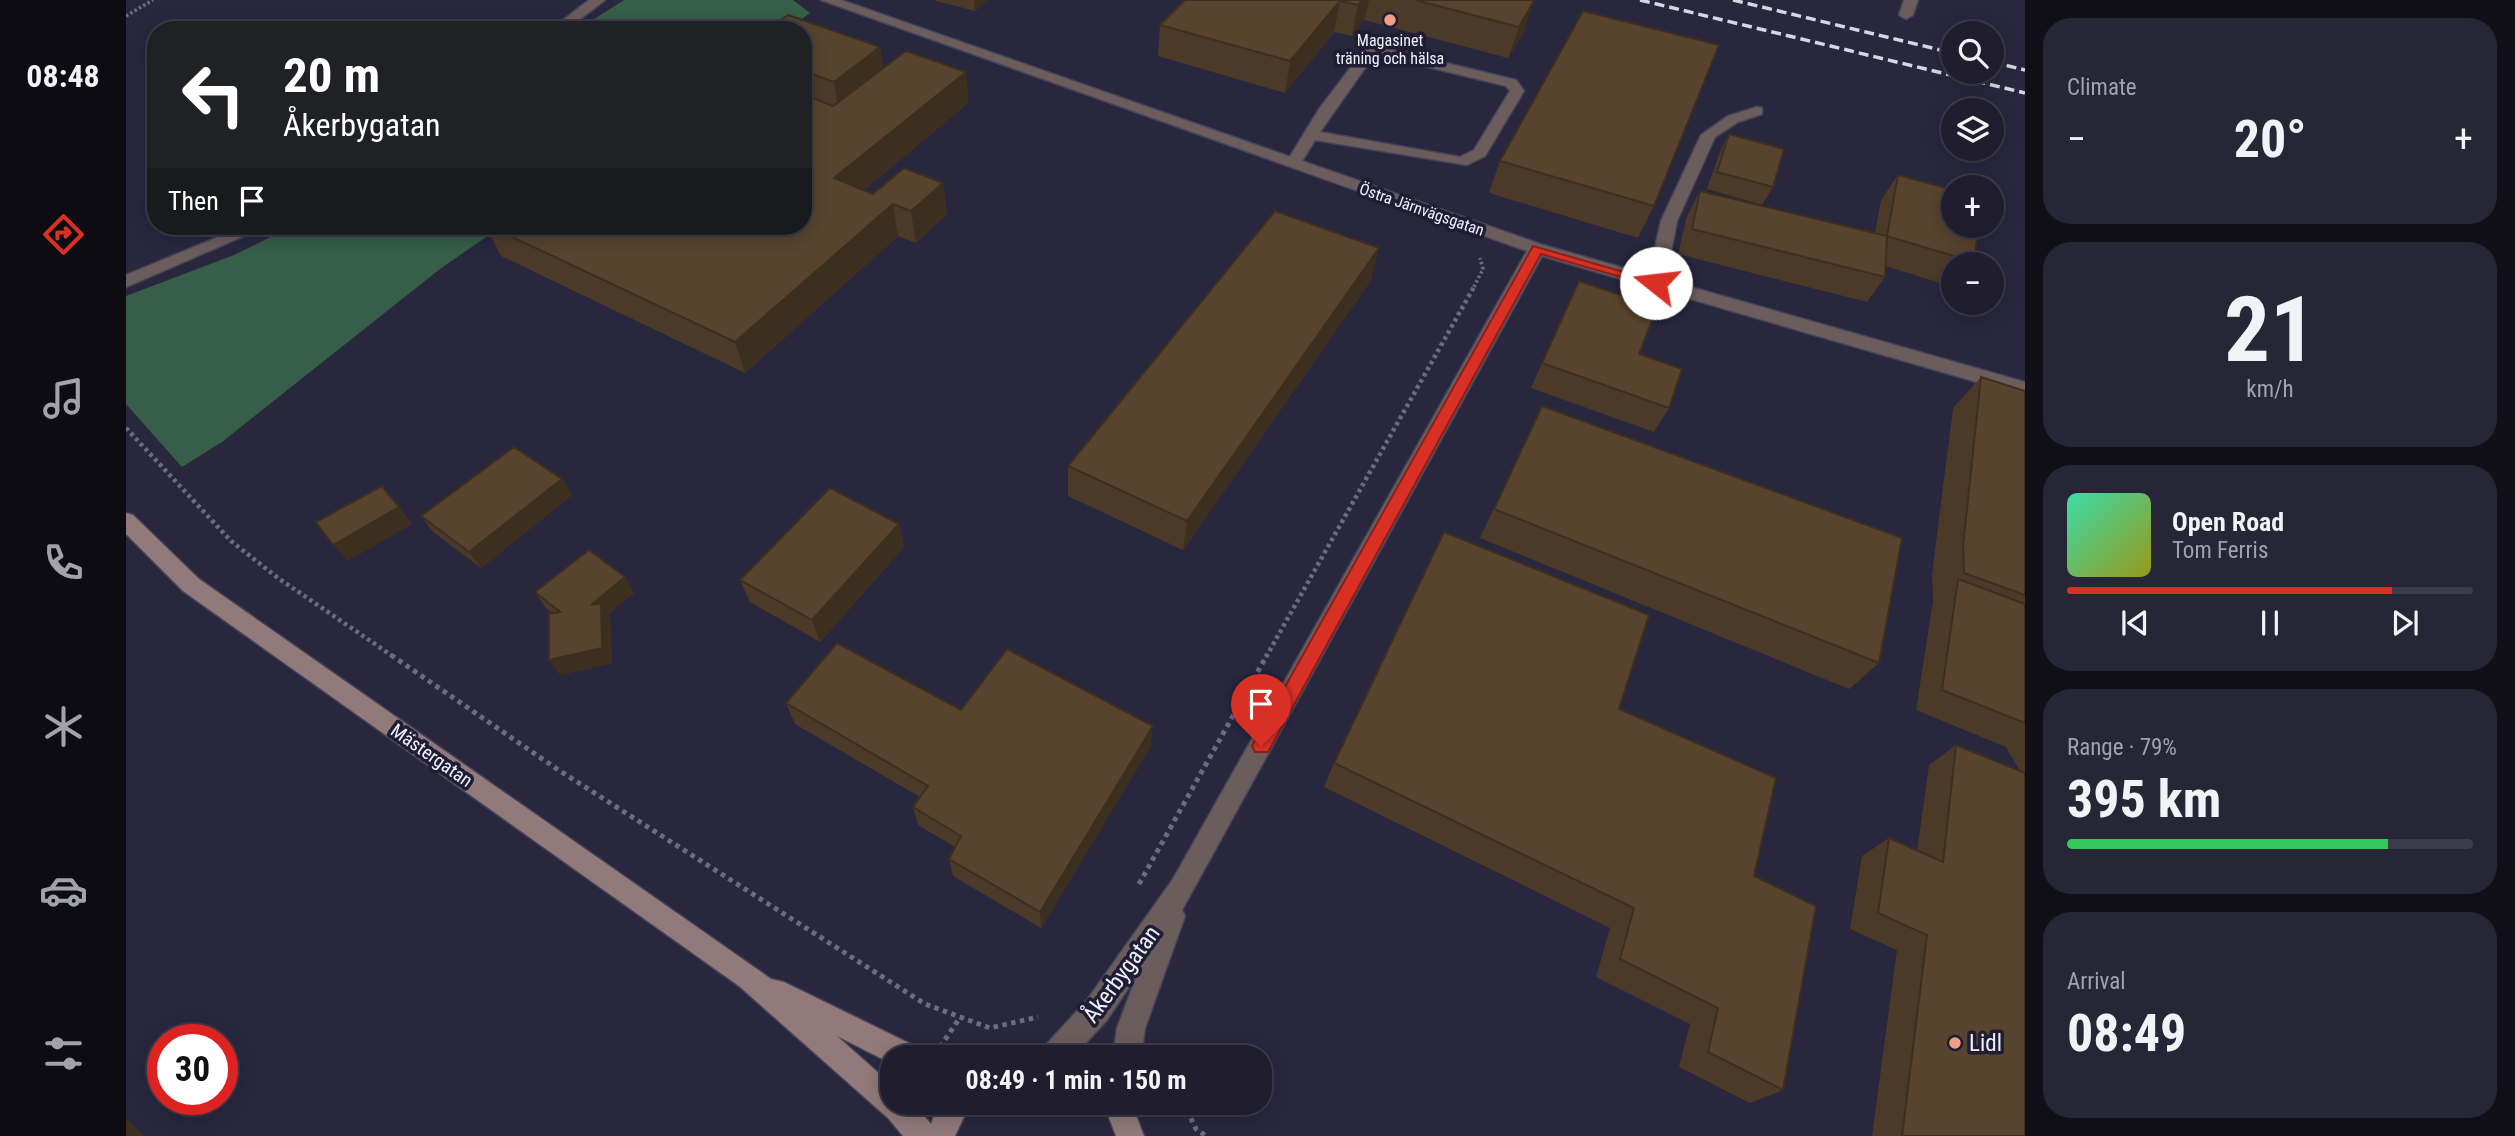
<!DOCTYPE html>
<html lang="en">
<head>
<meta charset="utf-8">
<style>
	:root { --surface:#1f1d2e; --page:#272636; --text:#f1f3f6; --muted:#a1a2aa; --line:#3c3b4a; --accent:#d93025 }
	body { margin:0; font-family:"Roboto Condensed",sans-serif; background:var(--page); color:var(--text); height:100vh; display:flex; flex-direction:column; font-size:26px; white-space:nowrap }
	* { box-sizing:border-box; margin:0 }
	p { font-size:23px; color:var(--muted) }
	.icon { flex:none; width:38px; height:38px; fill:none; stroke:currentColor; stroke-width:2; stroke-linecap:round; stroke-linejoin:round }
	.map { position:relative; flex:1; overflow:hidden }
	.sheet { display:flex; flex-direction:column; gap:18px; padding:18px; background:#111019; width:490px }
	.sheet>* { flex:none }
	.hud { position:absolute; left:21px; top:21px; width:665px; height:214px; border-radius:28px; box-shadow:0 4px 18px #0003,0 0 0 2px var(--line); background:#202124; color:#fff; overflow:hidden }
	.buttons { position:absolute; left:1815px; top:21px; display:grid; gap:14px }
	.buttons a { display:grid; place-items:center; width:63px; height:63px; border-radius:50%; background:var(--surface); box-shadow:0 4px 18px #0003,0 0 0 2px var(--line); font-size:35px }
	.speed { position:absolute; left:21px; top:1024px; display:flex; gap:14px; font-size:35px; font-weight:700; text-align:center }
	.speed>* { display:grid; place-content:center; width:91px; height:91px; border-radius:50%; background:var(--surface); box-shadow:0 4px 18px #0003,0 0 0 2px var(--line); line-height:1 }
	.speed .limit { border:10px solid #d22; background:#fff; color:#111 }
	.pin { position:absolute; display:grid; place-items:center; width:60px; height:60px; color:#fff; margin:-72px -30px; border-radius:50% 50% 50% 0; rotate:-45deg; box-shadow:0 0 7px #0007 }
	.pin .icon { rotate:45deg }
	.me { position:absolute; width:77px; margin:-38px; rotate:286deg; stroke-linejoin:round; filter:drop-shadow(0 0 5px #0008) }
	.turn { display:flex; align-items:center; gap:24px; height:147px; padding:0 21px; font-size:32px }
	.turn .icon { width:91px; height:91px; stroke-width:2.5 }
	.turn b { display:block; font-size:49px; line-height:60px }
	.then { display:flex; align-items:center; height:66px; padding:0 21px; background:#0003; gap:14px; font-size:26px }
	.big { font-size:52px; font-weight:700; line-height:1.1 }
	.sheet .card { flex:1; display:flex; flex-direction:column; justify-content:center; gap:10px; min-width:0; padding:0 24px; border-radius:28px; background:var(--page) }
	.sheet .dial { align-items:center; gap:0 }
	.dial b { font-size:91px; line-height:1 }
	.song { display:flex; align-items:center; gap:21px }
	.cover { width:84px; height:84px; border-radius:10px; background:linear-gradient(135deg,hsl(160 70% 55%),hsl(60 70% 35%)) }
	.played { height:7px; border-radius:4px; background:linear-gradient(90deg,var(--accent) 80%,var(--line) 80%) }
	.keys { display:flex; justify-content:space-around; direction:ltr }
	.heat { display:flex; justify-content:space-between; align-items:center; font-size:38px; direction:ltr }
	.charge { height:10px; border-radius:5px; background:linear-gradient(90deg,#34c759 79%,var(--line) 0) }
	.trip { position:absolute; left:754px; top:1045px; width:392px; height:70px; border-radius:28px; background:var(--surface); box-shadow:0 4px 18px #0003,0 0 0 2px var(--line); font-weight:700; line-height:70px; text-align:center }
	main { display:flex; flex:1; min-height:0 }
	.menu { display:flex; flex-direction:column; width:126px; justify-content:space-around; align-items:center; background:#0c0c12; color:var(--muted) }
	.menu .icon { width:49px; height:49px }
	.menu .current { color:var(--accent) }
	.menu b { font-size:32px; color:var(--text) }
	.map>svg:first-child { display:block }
	.green { fill:#365e48 }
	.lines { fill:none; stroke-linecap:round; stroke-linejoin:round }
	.lane-casing { stroke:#454359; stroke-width:3 }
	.street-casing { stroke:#454359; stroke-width:3 }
	.secondary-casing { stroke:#454359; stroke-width:3 }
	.path-far2 { stroke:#6d6c7f; stroke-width:3.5; stroke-dasharray:2.5 2.5; stroke-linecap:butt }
	.path-far1 { stroke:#6d6c7f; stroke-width:4.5; stroke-dasharray:3.5 3.5; stroke-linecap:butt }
	.path { stroke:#6d6c7f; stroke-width:5; stroke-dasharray:4.5 4.5; stroke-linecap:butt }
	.lane { fill:#6c5d5d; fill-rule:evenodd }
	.street { fill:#6c5d5d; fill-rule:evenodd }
	.secondary { fill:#917a79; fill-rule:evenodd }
	.rail { stroke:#d6d6e4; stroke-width:3.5; stroke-dasharray:10 5; stroke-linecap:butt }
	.wall { fill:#4b3a28 }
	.shaded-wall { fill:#3d2f20 }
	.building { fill:#57432e; stroke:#3d2f20; stroke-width:2 }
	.route { fill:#d93025; stroke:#8d1f18; stroke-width:2 }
	.poi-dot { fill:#f39f84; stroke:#1f1d34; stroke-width:2.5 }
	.labels { text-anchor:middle; stroke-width:7; stroke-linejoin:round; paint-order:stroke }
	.far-poi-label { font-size:16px; fill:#f1f1fe; stroke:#1f1d34 }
	.far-street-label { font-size:16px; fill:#f1f1fe; stroke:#1f1d34 }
	.street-label { font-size:19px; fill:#f1f1fe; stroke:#1f1d34 }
	.near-street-label { font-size:23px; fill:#f1f1fe; stroke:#1f1d34 }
	.near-poi-label { font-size:23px; fill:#f1f1fe; stroke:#1f1d34; text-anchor:start }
</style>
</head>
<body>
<main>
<nav class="menu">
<b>08:48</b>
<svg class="icon current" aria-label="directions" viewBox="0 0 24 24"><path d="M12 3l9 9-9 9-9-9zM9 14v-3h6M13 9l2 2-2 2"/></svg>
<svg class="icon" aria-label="music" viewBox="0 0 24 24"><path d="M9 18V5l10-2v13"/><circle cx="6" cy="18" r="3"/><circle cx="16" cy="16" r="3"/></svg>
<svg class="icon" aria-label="phone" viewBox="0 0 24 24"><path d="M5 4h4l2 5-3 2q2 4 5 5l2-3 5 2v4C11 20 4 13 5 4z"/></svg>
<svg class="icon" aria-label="climate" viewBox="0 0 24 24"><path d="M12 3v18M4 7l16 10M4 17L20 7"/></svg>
<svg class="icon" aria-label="car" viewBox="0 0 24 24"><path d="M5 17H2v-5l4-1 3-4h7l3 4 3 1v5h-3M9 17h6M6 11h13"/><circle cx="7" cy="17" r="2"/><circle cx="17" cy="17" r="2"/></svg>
<svg class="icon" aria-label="filters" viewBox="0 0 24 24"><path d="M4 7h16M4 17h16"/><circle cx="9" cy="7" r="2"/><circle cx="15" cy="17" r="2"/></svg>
</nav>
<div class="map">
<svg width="1899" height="1136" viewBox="0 0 1899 1136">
	<rect width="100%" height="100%" fill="#29273e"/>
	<g class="green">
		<path d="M498 0H667L684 13 661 30H451Z"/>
		<path d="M167 226H376L314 269 96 442 56 467 0 404V296L108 255Z"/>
	</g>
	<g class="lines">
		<g class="lane-casing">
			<g id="lane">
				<path d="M1778 0H1792L1787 15 1780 19 1773 15Z"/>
				<path d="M1246 45 1390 80 1398 91 1359 156 1341 165 1189 140 1173 166H1163L1160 163 1193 109 1241 46ZM1249 54 1380 86 1384 91 1348 150 1334 157 1194 132Z"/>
				<path d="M1631 107 1636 108V114L1612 122 1589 137 1551 221 1539 283 1530 289 1524 287 1521 283 1535 221 1575 135 1602 116Z"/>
			</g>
		</g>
		<g class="street-casing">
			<g id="street">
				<path d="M463 0H479L440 30H424Z"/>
				<path d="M695 0H715L1417 245 1899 382V396L1416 256 1056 910 1059 916 1019 1028 1015 1057H987L991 1028 1011 975 981 1020 947 1057H914L918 1047 961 1000 1047 879 1401 251Z"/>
				<path d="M119 226H141L0 287V275Z"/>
			</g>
		</g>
		<g class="secondary-casing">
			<g id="secondary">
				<path d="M0 513 7 515 73 579 645 979 658 982 791 1047 795 1057H766V1064L711 1036 766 1085V1102H786L805 1124 813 1102H845L829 1136H777L763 1119 613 986 57 591 0 534Z"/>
				<path d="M977 1102H1005L1018 1136H990Z"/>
			</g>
		</g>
		<g class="path-far2">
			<path d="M0 16 27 0"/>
			<path d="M1348 287 1357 269 1354 258"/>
		</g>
		<g class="path-far1">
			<path d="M0 428 105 541 152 578 268 657"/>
			<path d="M1140 657 1349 285"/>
		</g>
		<g class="path">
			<path d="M265 655 431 769 799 1004 864 1028 912 1017"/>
			<path d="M1013 884 1141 655"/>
			<path d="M814 1047 833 1019"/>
			<path d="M1057 1102 1070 1129 1080 1136"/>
		</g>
		<use href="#lane" class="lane"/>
		<use href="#street" class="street"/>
		<use href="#secondary" class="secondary"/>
		<g class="rail">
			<path d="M1514 0 1899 93"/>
			<path d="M1607 0 1827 53"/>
			<path d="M1866 62 1899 70"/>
		</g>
	</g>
	<g class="wall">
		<path d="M807 0H861L849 11Z"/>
		<path d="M1059 0H1405L1398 32 1382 58 1238 20 1226 36 1208 32 1159 93 1032 56 1034 25Z"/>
		<path d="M677 30 754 47 757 68 840 72 842 103 738 190 747 194 817 183 821 214 790 243 772 236 619 373 375 256 360 226H677Z"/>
		<path d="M1603 134 1647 187 1636 205 1581 189 1594 152Z"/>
		<path d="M1374 161 1528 206 1512 238 1363 193Z"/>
		<path d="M1772 175 1848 262 1846 264H1827V287L1760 266 1759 277 1741 302 1552 254 1561 216 1574 191 1749 233 1755 200Z"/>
		<path d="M1245 280 1057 550 942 496V466Z"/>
		<path d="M1453 281 1513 354 1543 408 1528 432 1405 388Z"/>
		<path d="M1855 377 1899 391V1136H1746L1771 950 1724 929 1736 856 1763 838 1791 851 1803 765 1830 745 1894 771 1880 747 1790 710 1807 601 1806 575 1827 408Z"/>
		<path d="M1416 406 1753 663 1723 689 1354 538Z"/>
		<path d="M436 479 446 495 355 568 307 532 295 516Z"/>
		<path d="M773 524 778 547 694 642 624 602 614 580Z"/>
		<path d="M499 577 508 593 482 614 484 618 486 663 434 675 427 613 420 608 409 592Z"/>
		<path d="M660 703 835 710 1025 746 915 928 827 876 823 859 829 847 792 825 787 807 794 797 669 724Z"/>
		<path d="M1208 763 1628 876 1657 1090 1624 1103 1553 1067 1564 1024 1470 977 1484 928 1198 787Z"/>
	</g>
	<g class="shaded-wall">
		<path d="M848 0H861L849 11Z"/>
		<path d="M1236 0H1243L1238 20 1226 36 1232 5Z"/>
		<path d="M1214 1 1208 32 1159 93 1164 61Z"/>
		<path d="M1408 1 1398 32 1382 58 1393 27Z"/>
		<path d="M754 47 758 72 712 107 708 82Z"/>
		<path d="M840 72 842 103 714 210 708 178Z"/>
		<path d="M817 183 821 214 790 243 785 211Z"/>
		<path d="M767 204 772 236 619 373 609 342Z"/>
		<path d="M1253 248 1245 280 1057 550 1061 521Z"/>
		<path d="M436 479 446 495 355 568 343 552Z"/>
		<path d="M273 507 286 524 222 561 207 545Z"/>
		<path d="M773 524 778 547 694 642 686 620Z"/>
		<path d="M499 577 508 593 482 614 484 618 486 663 434 675 423 660 465 605Z"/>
		<path d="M1027 726 1025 746 915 928 914 912Z"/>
		<path d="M0 1118 19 1136H0Z"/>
	</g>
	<g class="building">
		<path d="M1059 0H1236L1232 5 1214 1 1164 61 1034 25Z"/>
		<path d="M1289 0H1405L1408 1 1393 27Z"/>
		<path d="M1457 11 1593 45 1528 206 1374 161Z"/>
		<path d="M662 15 754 47 708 82 677 71V30H641Z"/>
		<path d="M780 51 840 72 708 178 747 194 778 168 817 183 785 211 767 204 609 342 363 226H677V94L707 106Z"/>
		<path d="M1603 134 1658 149 1647 187 1591 172Z"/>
		<path d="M1772 175 1827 190V226H1853L1848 262 1761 236 1759 277 1566 229 1574 191 1761 236Z"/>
		<path d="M1149 211 1253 248 1061 521 942 466Z"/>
		<path d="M1453 281 1531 307 1513 354 1556 369 1543 408 1416 363Z"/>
		<path d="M1855 377 1899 391V595L1838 573 1837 546Z"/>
		<path d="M1416 406 1776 538 1753 663 1368 509Z"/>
		<path d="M388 447 436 479 343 552 295 516Z"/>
		<path d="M256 486 273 507 207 545 190 522Z"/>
		<path d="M704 488 773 524 686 620 614 580Z"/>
		<path d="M1318 532 1523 615 1493 709 1650 778 1628 876 1690 906 1657 1090 1582 1052 1592 1008 1494 959 1508 908 1208 763Z"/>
		<path d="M463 550 499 577 465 605 475 603 476 648 423 660V614L434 612 409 592Z"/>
		<path d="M1832 579 1899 604V723L1816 690Z"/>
		<path d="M711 643 835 710 881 649 1027 726 914 912 823 859 835 836 787 807 802 786 660 703Z"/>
		<path d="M1830 745 1899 773V1136H1776L1801 935 1752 913 1763 838 1817 862Z"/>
	</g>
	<path class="route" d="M1407 246 1536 283 1530 287 1415 254 1142 752H1129L1126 746 1129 740Z"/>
	<g class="poi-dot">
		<circle cx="1264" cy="20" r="7"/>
		<circle cx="1829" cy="1043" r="7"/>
	</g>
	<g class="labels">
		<g class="far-poi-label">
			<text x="1264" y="46">Magasinet<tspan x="1264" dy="18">träning och hälsa</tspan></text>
		</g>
		<g class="far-street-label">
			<text transform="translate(1296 209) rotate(19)" y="6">Östra Järnvägsgatan</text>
		</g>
		<g class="street-label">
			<text transform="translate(306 755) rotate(35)" y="7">Mästergatan</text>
		</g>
		<g class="near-street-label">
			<text transform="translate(995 974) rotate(-54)" y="8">Åkerbygatan</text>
		</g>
		<g class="near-poi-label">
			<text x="1843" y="1051">Lidl</text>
		</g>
	</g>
</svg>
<div class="buttons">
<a><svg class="icon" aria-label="search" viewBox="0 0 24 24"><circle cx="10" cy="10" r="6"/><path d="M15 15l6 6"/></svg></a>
<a><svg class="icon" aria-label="layers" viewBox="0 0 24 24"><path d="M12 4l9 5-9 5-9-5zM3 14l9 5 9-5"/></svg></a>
<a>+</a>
<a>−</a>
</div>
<div class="speed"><div class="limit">30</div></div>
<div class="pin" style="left:1135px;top:746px;background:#d93025"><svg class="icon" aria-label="arrive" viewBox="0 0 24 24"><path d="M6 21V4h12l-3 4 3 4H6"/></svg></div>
<svg class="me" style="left:1530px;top:283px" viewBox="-20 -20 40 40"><circle r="19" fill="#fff"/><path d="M0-13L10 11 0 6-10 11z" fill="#d93025"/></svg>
<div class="trip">08:49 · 1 min · 150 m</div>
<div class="hud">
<div class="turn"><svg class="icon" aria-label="left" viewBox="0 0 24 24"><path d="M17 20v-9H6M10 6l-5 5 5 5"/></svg><div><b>20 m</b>Åkerbygatan</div></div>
<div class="then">Then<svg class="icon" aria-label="arrive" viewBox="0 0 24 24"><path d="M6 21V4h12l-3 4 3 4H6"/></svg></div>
</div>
</div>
<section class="sheet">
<div class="card"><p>Climate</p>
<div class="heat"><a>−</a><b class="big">20°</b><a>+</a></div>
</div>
<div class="card dial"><b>21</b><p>km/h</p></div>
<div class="card">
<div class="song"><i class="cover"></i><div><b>Open Road</b><p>Tom Ferris</p></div></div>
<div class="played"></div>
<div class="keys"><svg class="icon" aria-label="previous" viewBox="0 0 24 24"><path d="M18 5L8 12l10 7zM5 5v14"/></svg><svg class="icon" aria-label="pause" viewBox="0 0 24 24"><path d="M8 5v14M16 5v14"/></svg><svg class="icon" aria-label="next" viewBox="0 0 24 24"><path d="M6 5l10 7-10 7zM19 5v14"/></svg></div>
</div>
<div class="card"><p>Range · 79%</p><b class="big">395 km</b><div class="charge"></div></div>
<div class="card"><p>Arrival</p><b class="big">08:49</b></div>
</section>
</main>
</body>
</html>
